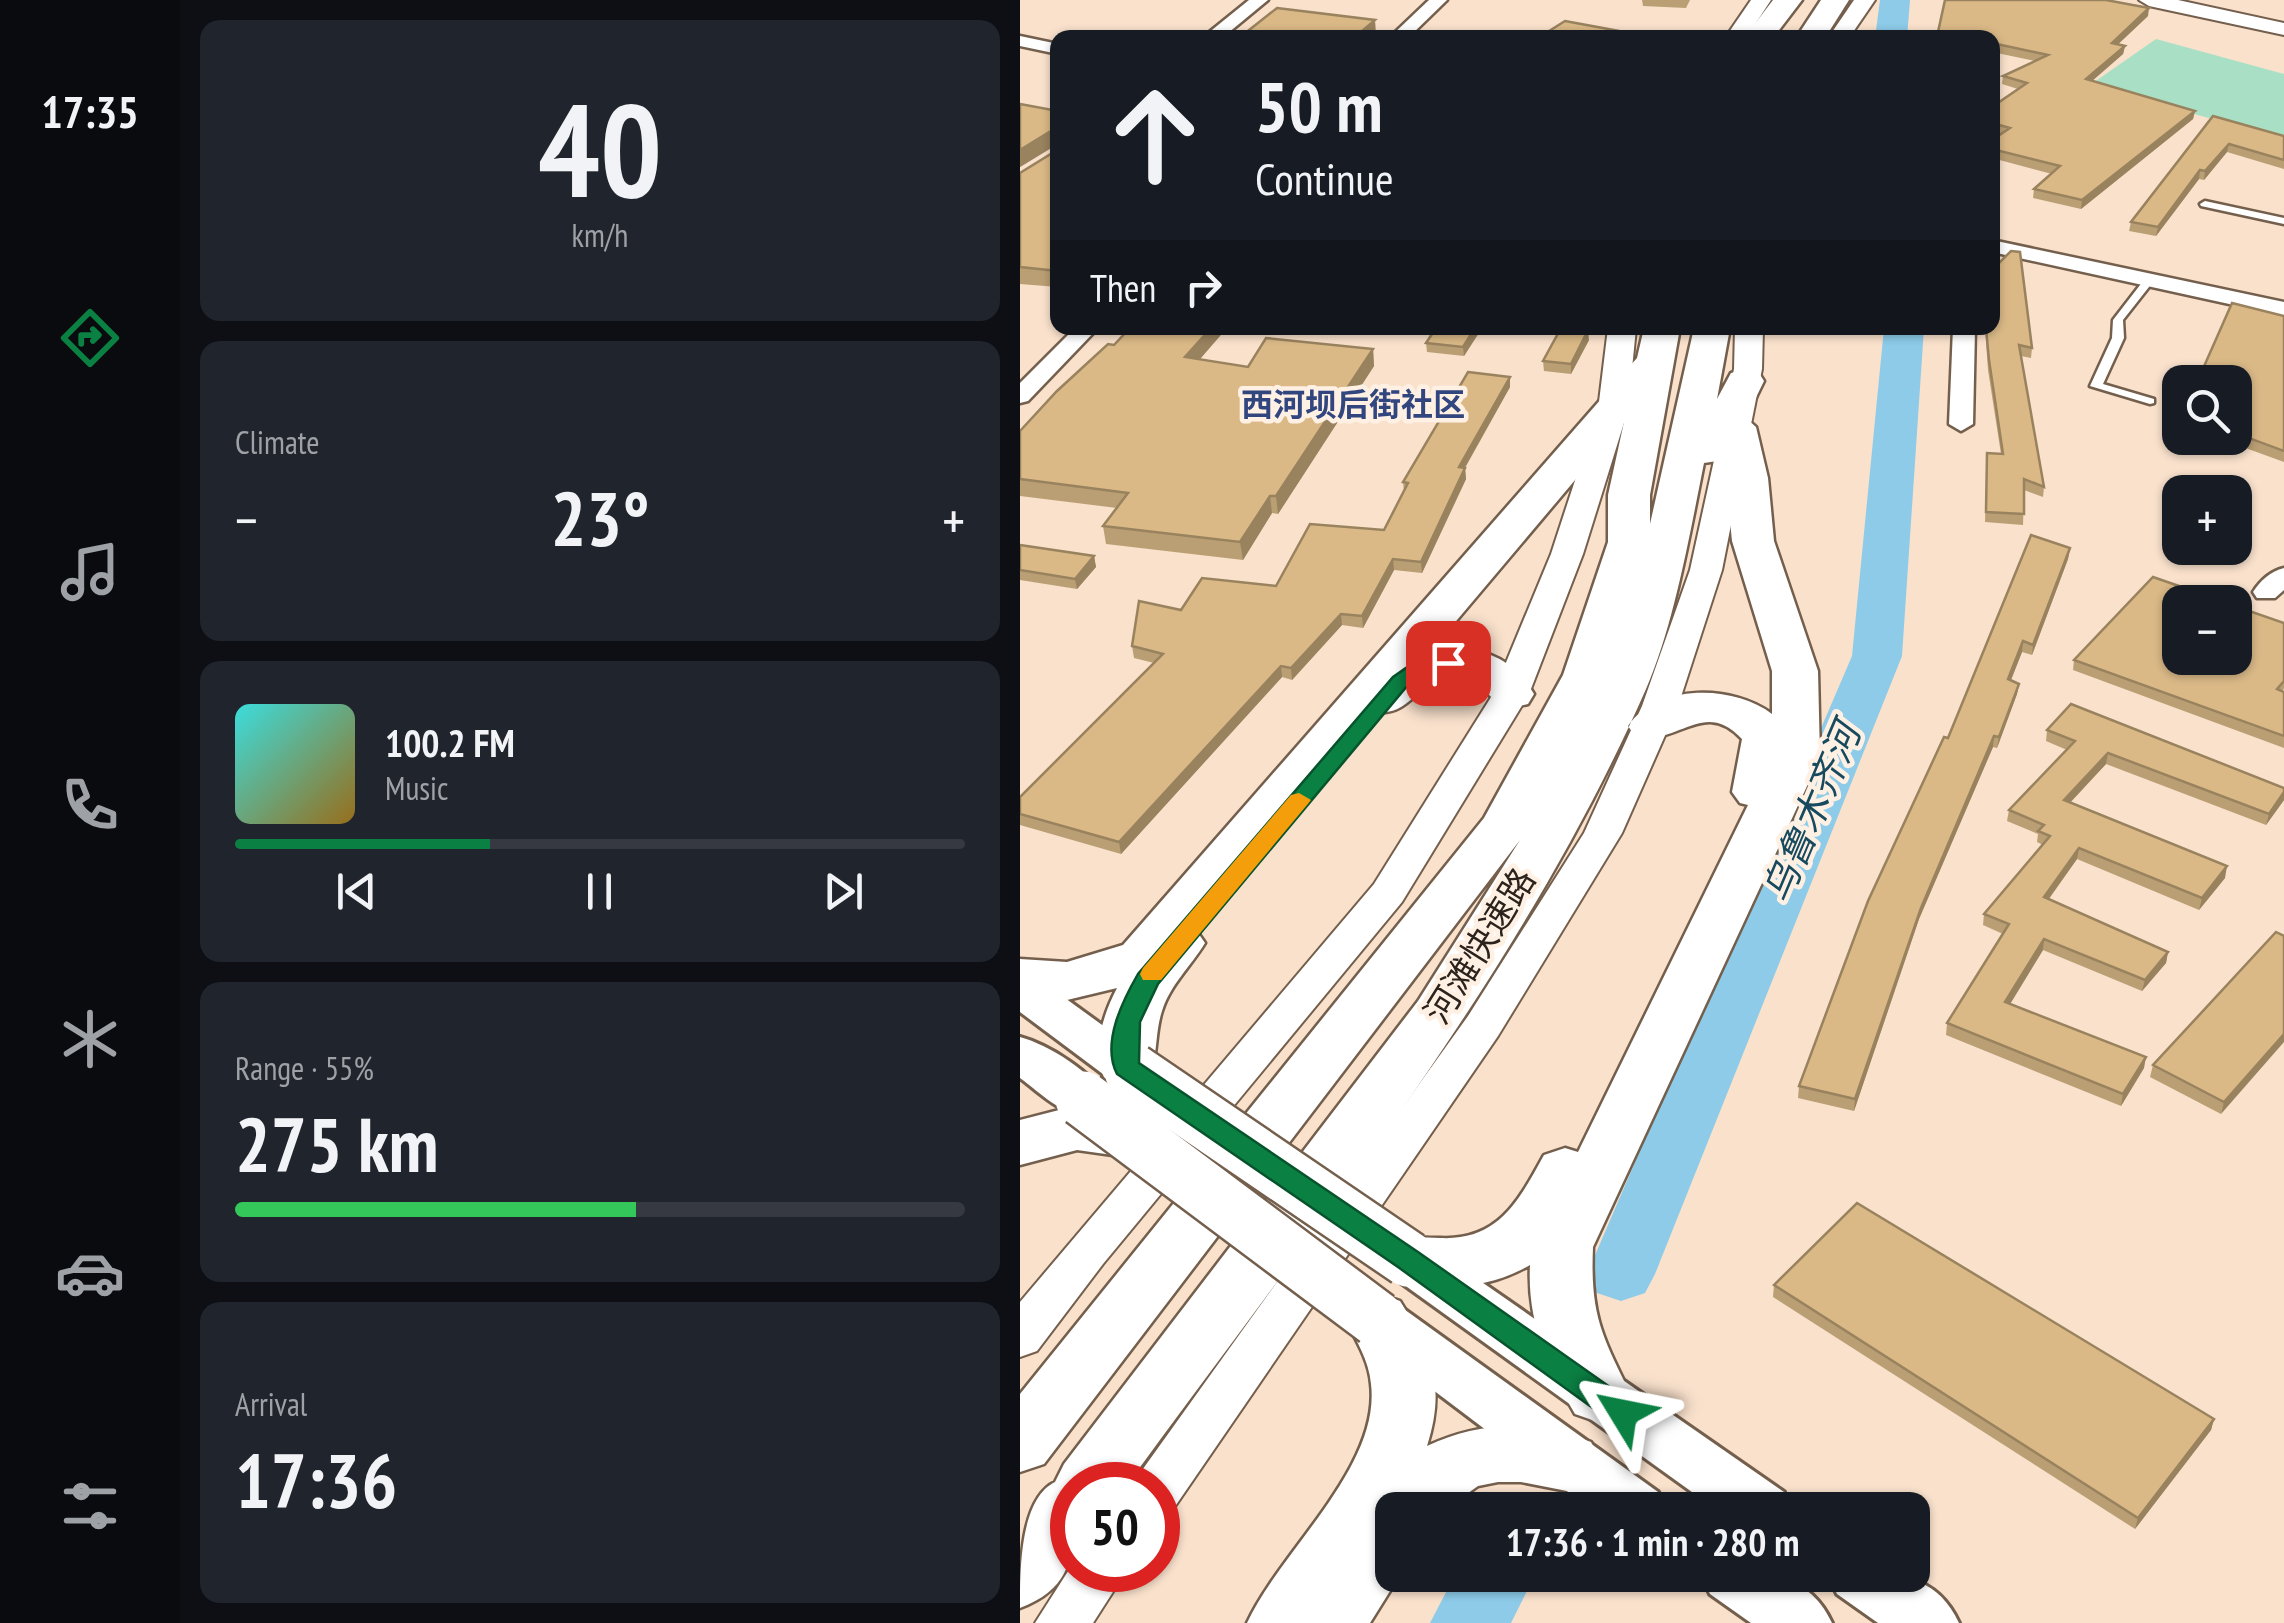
<!DOCTYPE html>
<html lang="en">
<head>
<meta charset="utf-8">
<style>
	:root { --surface:#171b24; --page:#20242c; --text:#f1f3f6; --muted:#9ea1a6; --line:#363941; --accent:#0b8043 }
	body { margin:0; font-family:"PT Sans Narrow","Noto Sans SC",sans-serif; background:var(--page); color:var(--text); height:100vh; display:flex; flex-direction:column; font-size:38px; white-space:nowrap }
	* { box-sizing:border-box; margin:0 }
	p { font-size:32px; color:var(--muted) }
	.icon { flex:none; width:55px; height:55px; fill:none; stroke:currentColor; stroke-width:2; stroke-linecap:round; stroke-linejoin:round }
	.map { position:relative; flex:1; overflow:hidden }
	.panel { display:flex; flex-direction:column; gap:20px; padding:20px; background:#0d0f14; width:840px }
	.panel>* { flex:none }
	.banner { position:absolute; left:30px; top:30px; width:950px; height:305px; border-radius:20px; box-shadow:0 2px 8px #0004; background:#171b24; color:var(--text); overflow:hidden }
	.tools { position:absolute; left:1142px; top:365px; display:grid; gap:20px }
	.tools a { display:grid; place-items:center; width:90px; height:90px; border-radius:20px; background:var(--surface); box-shadow:0 2px 8px #0004; font-size:50px }
	.speed { position:absolute; left:30px; top:1462px; display:flex; gap:20px; font-size:50px; font-weight:700; text-align:center }
	.speed>* { display:grid; place-content:center; width:130px; height:130px; border-radius:50%; background:var(--surface); box-shadow:0 2px 8px #0004; line-height:1 }
	.speed .limit { border:15px solid #d22; background:#fff; color:#111 }
	.pin { position:absolute; display:grid; place-items:center; width:85px; height:85px; color:#fff; margin:-42px; border-radius:20px; box-shadow:0 5px 15px #0006 }
	.me { position:absolute; width:110px; margin:-55px; rotate:305deg; stroke-linejoin:round; filter:drop-shadow(0 0 8px #0008) }
	.turn { display:flex; align-items:center; gap:35px; height:210px; padding:0 40px; font-size:45px }
	.turn .icon { width:130px; height:130px; stroke-width:2.5 }
	.turn b { display:block; font-size:70px; line-height:85px }
	.then { display:flex; align-items:center; height:95px; padding:0 40px; background:#0003; gap:20px; font-size:38px }
	.big { font-size:75px; font-weight:700; line-height:1.1 }
	.panel .widget { flex:1; display:flex; flex-direction:column; justify-content:center; gap:15px; min-width:0; padding:0 35px; border-radius:20px; background:var(--page) }
	.panel .dial { align-items:center; gap:0 }
	.dial b { font-size:130px; line-height:1 }
	.song { display:flex; align-items:center; gap:30px }
	.cover { width:120px; height:120px; border-radius:15px; background:linear-gradient(135deg,hsl(180 70% 55%),hsl(40 70% 35%)) }
	.played { height:10px; border-radius:5px; background:linear-gradient(90deg,var(--accent) 35%,var(--line) 35%) }
	.keys { display:flex; justify-content:space-around; direction:ltr }
	.heat { display:flex; justify-content:space-between; align-items:center; font-size:55px; direction:ltr }
	.charge { height:15px; border-radius:8px; background:linear-gradient(90deg,#34c759 55%,var(--line) 0) }
	.trip { position:absolute; left:355px; top:1492px; width:555px; height:100px; border-radius:20px; background:var(--surface); box-shadow:0 2px 8px #0004; font-weight:700; line-height:100px; text-align:center }
	main { display:flex; flex:1; min-height:0 }
	.dock { display:flex; flex-direction:column; width:180px; justify-content:space-around; align-items:center; background:#090b0e; color:var(--muted) }
	.dock .icon { width:70px; height:70px }
	.dock .on { color:var(--accent) }
	.dock b { font-size:45px; color:var(--text) }
	.map>svg:first-child { display:block }
	.green { fill:#a9e0c5 }
	.lines { fill:none; stroke-linecap:round; stroke-linejoin:round }
	.river { fill:#8dcbe9; fill-rule:evenodd }
	.service-casing { stroke:#745f4d; stroke-width:5 }
	.minor-casing { stroke:#745f4d; stroke-width:5 }
	.tertiary-casing { stroke:#745f4d; stroke-width:4 }
	.secondary-casing { stroke:#745f4d; stroke-width:6 }
	.trunk-casing { stroke:#745f4d; stroke-width:5 }
	.service { fill:#fff; fill-rule:evenodd }
	.minor { fill:#fff; fill-rule:evenodd }
	.tertiary { fill:#fff; fill-rule:evenodd }
	.secondary { fill:#fff; fill-rule:evenodd }
	.trunk { fill:#fff; fill-rule:evenodd }
	.secondary-bridge-casing { stroke:#745f4d; stroke-width:60; stroke-linecap:butt }
	.secondary-bridge { stroke:#fff; stroke-width:55 }
	.wall { fill:#bb9f74 }
	.shaded-wall { fill:#99825e }
	.building { fill:#dab987; stroke:#99825e; stroke-width:2.5 }
	.route { fill:#0b8043; stroke:#07532c; stroke-width:2.5 }
	.slow { fill:#f59e0b }
	.labels { text-anchor:middle; stroke-width:9; stroke-linejoin:round; paint-order:stroke }
	.far-neighbourhood-label { font-size:32px; font-weight:bold; fill:#31457e; stroke:#fff0e4 }
	.street-label { font-size:35px; fill:#2c241c; stroke:#fff0e4 }
	.water-label { font-size:38px; font-style:italic; fill:#184a5f; stroke:#fff0e4 }
</style>
</head>
<body>
<main>
<nav class="dock">
<b>17:35</b>
<svg class="icon on" aria-label="directions" viewBox="0 0 24 24"><path d="M12 3l9 9-9 9-9-9zM9 14v-3h6M13 9l2 2-2 2"/></svg>
<svg class="icon" aria-label="music" viewBox="0 0 24 24"><path d="M9 18V5l10-2v13"/><circle cx="6" cy="18" r="3"/><circle cx="16" cy="16" r="3"/></svg>
<svg class="icon" aria-label="phone" viewBox="0 0 24 24"><path d="M5 4h4l2 5-3 2q2 4 5 5l2-3 5 2v4C11 20 4 13 5 4z"/></svg>
<svg class="icon" aria-label="climate" viewBox="0 0 24 24"><path d="M12 3v18M4 7l16 10M4 17L20 7"/></svg>
<svg class="icon" aria-label="car" viewBox="0 0 24 24"><path d="M5 17H2v-5l4-1 3-4h7l3 4 3 1v5h-3M9 17h6M6 11h13"/><circle cx="7" cy="17" r="2"/><circle cx="17" cy="17" r="2"/></svg>
<svg class="icon" aria-label="filters" viewBox="0 0 24 24"><path d="M4 7h16M4 17h16"/><circle cx="9" cy="7" r="2"/><circle cx="15" cy="17" r="2"/></svg>
</nav>
<section class="panel">
<div class="widget dial"><b>40</b><p>km/h</p></div>
<div class="widget"><p>Climate</p>
<div class="heat"><a>−</a><b class="big">23°</b><a>+</a></div>
</div>
<div class="widget">
<div class="song"><i class="cover"></i><div><b>100.2 FM</b><p>Music</p></div></div>
<div class="played"></div>
<div class="keys"><svg class="icon" aria-label="previous" viewBox="0 0 24 24"><path d="M18 5L8 12l10 7zM5 5v14"/></svg><svg class="icon" aria-label="pause" viewBox="0 0 24 24"><path d="M8 5v14M16 5v14"/></svg><svg class="icon" aria-label="next" viewBox="0 0 24 24"><path d="M6 5l10 7-10 7zM19 5v14"/></svg></div>
</div>
<div class="widget"><p>Range · 55%</p><b class="big">275 km</b><div class="charge"></div></div>
<div class="widget"><p>Arrival</p><b class="big">17:36</b></div>
</section>
<div class="map">
<svg width="1264" height="1623" viewBox="0 0 1264 1623">
	<rect width="100%" height="100%" fill="#f9e1cc"/>
	<path class="green" d="M1136 39 1264 74V139L1070 85Z"/>
	<g class="lines">
		<g class="river">
			<path d="M860 0H890L887 38H855Z"/>
			<path d="M864 328H904L882 656 635 1274 625 1293 601 1301 577 1293 567 1274 832 656Z"/>
			<path d="M435 1575H515L491 1623H410Z"/>
		</g>
		<g class="service-casing">
			<g id="service">
				<path d="M1185 201 1264 218V224L1181 206 1180 204Z"/>
				<path d="M1127 276 1136 278 1103 320 1104 338 1083 384 1134 399V403L1130 404 1070 386 1092 338 1093 320Z"/>
			</g>
		</g>
		<g class="minor-casing">
			<g id="minor">
				<path d="M229 0H248L202 38H182Z"/>
				<path d="M409 0H427L388 38H369Z"/>
				<path d="M0 36 38 44V54L0 46Z"/>
				<path d="M972 240 1264 302V316L972 252Z"/>
				<path d="M55 328H78L8 401 0 403V383Z"/>
				<path d="M933 328H955L953 424 941 431 929 424Z"/>
				<path d="M1264 568V590L1255 598H1237L1233 592C1240 581 1251 571 1264 568Z"/>
			</g>
		</g>
		<g class="tertiary-casing">
			<g id="tertiary">
				<path d="M731 0H751L726 38H705Z"/>
				<path d="M834 0H855L829 38H808Z"/>
				<path d="M1119 0H1158L1264 23V35L1129 6Z"/>
				<path d="M588 328H616L608 410 563 554 509 694 382 902 83 1264 17 1351 0 1357V1302L354 884 473 694 531 554 578 410Z"/>
				<path d="M715 328H743L742 369 702 570 658 706 602 833 478 1036 156 1505 138 1511V1485H114L120 1473 448 1016 564 833 622 706 670 570 714 369Z"/>
				<path d="M52 1565V1570H107L73 1623H15Z"/>
			</g>
		</g>
		<g class="secondary-casing">
			<g id="secondary">
				<path d="M0 972 16 977 129 1059 136 1071 129 1083 112 1088 95 1083 0 1012Z"/>
				<path d="M0 1037C29 1045 72 1072 88 1099L80 1112C47 1122 26 1097 0 1078Z"/>
				<path d="M388 1238 407 1244 764 1492 772 1510H697L369 1274 362 1259 369 1244Z"/>
				<path d="M362 1300 381 1307 638 1492 646 1510H572L343 1337 335 1322 343 1307Z"/>
				<path d="M681 1575C734 1575 785 1565 812 1623H731L690 1594Z"/>
				<path d="M808 1575C861 1575 912 1565 939 1623H858L817 1594Z"/>
			</g>
		</g>
		<g class="trunk-casing">
			<g id="trunk">
				<path d="M753 0H782L753 38H724Z"/>
				<path d="M801 0H829L805 38H776Z"/>
				<path d="M624 328H660L630 495V524L674 328H710L697 399 711 373 725 370 739 373 744 381 726 418 736 427 748 478 754 541 798 671 800 758 573 1247C570 1315 582 1336 611 1395L601 1414 578 1422 555 1414C527 1365 507 1322 510 1265 465 1291 415 1292 366 1276L357 1259 366 1242C387 1235 399 1238 420 1238 479 1241 499 1200 524 1155L545 1148 558 1152 728 805 720 803 712 792 722 739C683 697 658 747 615 736L608 726C638 683 714 685 752 714V671L712 541 704 460 684 463C670 533 654 625 626 689 498 980 292 1230 107 1485H52C52 1541 63 1584 0 1608 0 1569 0 1499 35 1482L44 1464 398 1001 500 840 24 1464 0 1472V1394L464 818 543 675 588 542V495L604 422 410 652C453 642 492 655 514 694L508 704C463 715 472 676 434 676 401 677 390 715 360 712L176 930 185 943C171 966 150 985 142 1011 134 1035 139 1060 126 1081L106 1087 86 1081C70 1053 83 1015 97 988L47 1000 0 997V959L47 962 103 945 617 358Z"/>
				<path d="M70 1107 135 1121 143 1136 135 1151 114 1158 57 1150 0 1165V1120L43 1109Z"/>
				<path d="M357 1293 380 1301C412 1352 426 1386 407 1446 463 1420 514 1421 571 1442L581 1462 571 1482 547 1491 501 1482H478L458 1486 424 1510H372V1575H380L350 1623H227C260 1551 361 1467 351 1384 349 1360 336 1340 325 1319L334 1301Z"/>
			</g>
		</g>
		<use href="#service" class="service"/>
		<use href="#minor" class="minor"/>
		<use href="#tertiary" class="tertiary"/>
		<use href="#secondary" class="secondary"/>
		<use href="#trunk" class="trunk"/>
		<g class="secondary-bridge-casing">
			<g id="secondary-bridge">
				<path d="M112 1071 388 1259"/>
				<path d="M63 1099 357 1319"/>
			</g>
		</g>
		<use href="#secondary-bridge" class="secondary-bridge"/>
	</g>
	<g class="wall">
		<path d="M622 0H670L666 8 623 6Z"/>
		<path d="M1128 16 1098 44 1105 46 1103 54 1072 81 1175 111 1173 119 1061 209 1013 198 1014 189 1032 174 972 158V140L981 134 972 132V107L998 89 982 84 983 76 1015 61 972 52V38H917L918 32Z"/>
		<path d="M0 104 38 111V287L0 284V173L37 150V144L0 167Z"/>
		<path d="M1193 116 1264 136V169L1207 152 1184 180 1179 179 1136 236 1109 231 1111 222Z"/>
		<path d="M1264 316V462L1209 442 1210 438H1215V410L1217 398H1215V382H1178V380Z"/>
		<path d="M416 328H462L444 356 407 352 406 343Z"/>
		<path d="M965 328H972L1012 348 1011 358 1001 356 1024 487 1023 497 1004 490 1003 525 965 522 967 453 981 454 968 370Z"/>
		<path d="M569 340 551 374 524 371 523 361Z"/>
		<path d="M94 345 228 367 353 349 354 366 258 514 252 513 223 560 86 544 83 526 97 508 0 496V431Z"/>
		<path d="M490 377V387L445 468 446 479 402 573 374 570 343 628 322 625 272 680 262 677 101 854 0 825V797L134 663 114 658 112 646 161 610 256 586 364 530 384 492 383 482Z"/>
		<path d="M0 545 74 556 76 567 57 589 0 580Z"/>
		<path d="M1050 548 1048 559 1012 655 1002 652 991 680 999 684 997 694 977 748 973 747 899 919 834 1111 778 1098 779 1086 928 738Z"/>
		<path d="M1264 623V689L1262 691 1264 692V748L1053 670 1054 660Z"/>
		<path d="M1027 730 1264 800 1246 825 1086 764 1050 803 1205 878 1179 910 1057 859 1029 899 1148 952 1146 963 1122 991 1023 950 990 1004 1124 1068 1101 1106 926 1035 927 1023 983 934 963 925 964 914 1023 845 1017 842 1018 834 987 821 989 810 1047 750 1026 741Z"/>
		<path d="M1264 936 1201 1114 1130 1077 1133 1065Z"/>
		<path d="M754 1285 1194 1419 1191 1430 1115 1529 753 1297Z"/>
	</g>
	<g class="shaded-wall">
		<path d="M1129 8 1128 16 1091 51 1092 43Z"/>
		<path d="M355 20 356 34 352 38H334Z"/>
		<path d="M1105 46 1103 54 1064 88 1066 79Z"/>
		<path d="M1175 111 1173 119 1061 209 1062 200Z"/>
		<path d="M36 128 38 144 0 167V150Z"/>
		<path d="M1209 144 1207 152 1184 180 1185 171Z"/>
		<path d="M1180 170 1179 179 1136 236 1138 227Z"/>
		<path d="M191 328H207L168 373 165 357Z"/>
		<path d="M455 328H462L444 356 443 347Z"/>
		<path d="M568 330 569 340 551 374V364Z"/>
		<path d="M353 349 354 366 258 514 256 496Z"/>
		<path d="M490 377V387L439 478V467Z"/>
		<path d="M445 468 446 479 402 573 401 562Z"/>
		<path d="M250 496 252 513 223 560 220 542Z"/>
		<path d="M1050 548 1048 559 1012 655 1013 645Z"/>
		<path d="M74 556 76 567 57 589 55 579Z"/>
		<path d="M373 559 374 570 343 628 342 616Z"/>
		<path d="M321 614 322 625 272 680 271 668Z"/>
		<path d="M1003 641 1002 652 987 690 988 679Z"/>
		<path d="M261 666 262 677 101 854 99 842Z"/>
		<path d="M999 684 997 694 977 748 979 737Z"/>
		<path d="M974 736 973 747 899 919 834 1111 835 1099 901 908Z"/>
		<path d="M1088 753 1086 764 1042 811 1044 800Z"/>
		<path d="M1264 792V800L1246 825 1249 814Z"/>
		<path d="M1059 848 1057 859 1022 908 1024 897Z"/>
		<path d="M1207 866 1205 878 1179 910 1182 898Z"/>
		<path d="M1024 939 1023 950 984 1014 985 1002Z"/>
		<path d="M1148 952 1146 963 1122 991 1125 980Z"/>
		<path d="M1264 1034V1042L1201 1114 1204 1102Z"/>
		<path d="M1126 1057 1124 1068 1101 1106 1103 1094Z"/>
		<path d="M1194 1419 1191 1430 1115 1529 1118 1518Z"/>
	</g>
	<g class="building">
		<path d="M925 0H1086L1129 8 1092 43 1105 46 1066 79 1175 111 1062 200 1014 189 1040 166 972 149V140L990 128 972 123V107L1007 83 983 76 1028 55 972 43V38H946L918 32Z"/>
		<path d="M257 8 355 20 334 38H219Z"/>
		<path d="M545 21 637 38H518Z"/>
		<path d="M0 104 38 111V271L0 267V173L37 150 36 128 0 150Z"/>
		<path d="M1193 116 1264 136V160L1209 144 1185 171 1180 170 1138 227 1111 222Z"/>
		<path d="M991 251 1000 252 1012 348 999 345 1024 487 1004 479V514L966 512 967 453 983 454 969 360 966 328H972V270Z"/>
		<path d="M1212 303 1264 316V451L1215 433V410L1219 388H1215V382H1189L1178 380Z"/>
		<path d="M110 328H191L165 357 228 367 246 338 353 349 256 496H250L220 542 83 526 108 493 0 479V431L37 391 88 344 94 345Z"/>
		<path d="M416 328H455L443 347 406 343Z"/>
		<path d="M541 328 568 330 551 364 523 361Z"/>
		<path d="M448 372 490 377 439 467 445 468 401 562 373 559 342 616 321 614 271 668 261 666 99 842 0 814V797L143 654 112 646 119 601 161 610 182 578 256 586 290 524 364 530 388 483 383 482Z"/>
		<path d="M1011 535 1050 548 1013 645 1003 641 988 679 999 684 979 737 974 736 901 908 835 1099 779 1086 848 901 924 737 928 738Z"/>
		<path d="M0 545 74 556 55 579 0 570Z"/>
		<path d="M1133 577 1205 602H1160V658H1215V606L1264 623V681L1257 689 1264 692V736L1054 660Z"/>
		<path d="M1051 704 1264 788V792L1249 814 1088 753 1044 800 1207 866 1182 898 1059 848 1024 897 1148 952 1125 980 1024 939 985 1002 1126 1057 1103 1094 927 1023 989 924 964 914 1030 836 1018 831 1024 825 989 810 1055 741 1027 730Z"/>
		<path d="M1256 932 1264 936V1034L1204 1102 1133 1065Z"/>
		<path d="M837 1203 1194 1419 1118 1518 754 1285Z"/>
	</g>
	<path class="route" d="M428 657 435 659 438 663 435 667 400 676 388 685 138 984 120 1022 119 1063 398 1252 614 1404 618 1413 614 1422 603 1426 592 1422 378 1267 97 1074C81 1043 103 1000 118 974L373 677 386 668Z"/>
	<path class="slow" d="M279 793 291 800 287 805 141 980H123L120 974 123 968 271 795Z"/>
	<g class="labels">
		<g class="far-neighbourhood-label">
			<text x="333" y="416">西河坝后街社区</text>
		</g>
		<g class="street-label">
			<text transform="translate(460 946) rotate(-58)" y="12">河滩快速路</text>
		</g>
		<g class="water-label">
			<text transform="translate(792 813) rotate(-67)" y="13">乌鲁木齐河</text>
		</g>
	</g>
</svg>
<div class="tools">
<a><svg class="icon" aria-label="search" viewBox="0 0 24 24"><circle cx="10" cy="10" r="6"/><path d="M15 15l6 6"/></svg></a>
<a>+</a>
<a>−</a>
</div>
<div class="speed"><div class="limit">50</div></div>
<div class="pin" style="left:428px;top:663px;background:#d93025"><svg class="icon" aria-label="arrive" viewBox="0 0 24 24"><path d="M6 21V4h12l-3 4 3 4H6"/></svg></div>
<svg class="me" style="left:603px;top:1413px" viewBox="-20 -20 40 40"><path d="M0-17L14 15 0 8-14 15z" fill="#0b8043" stroke="#fff" stroke-width="4"/></svg>
<div class="trip">17:36 · 1 min · 280 m</div>
<div class="banner">
<div class="turn"><svg class="icon" aria-label="ahead" viewBox="0 0 24 24"><path d="M12 20V5M6 11l6-6 6 6"/></svg><div><b>50 m</b>Continue</div></div>
<div class="then">Then<svg class="icon" aria-label="right" viewBox="0 0 24 24"><path d="M7 20v-9h11M14 6l5 5-5 5"/></svg></div>
</div>
</div>
</main>
</body>
</html>
